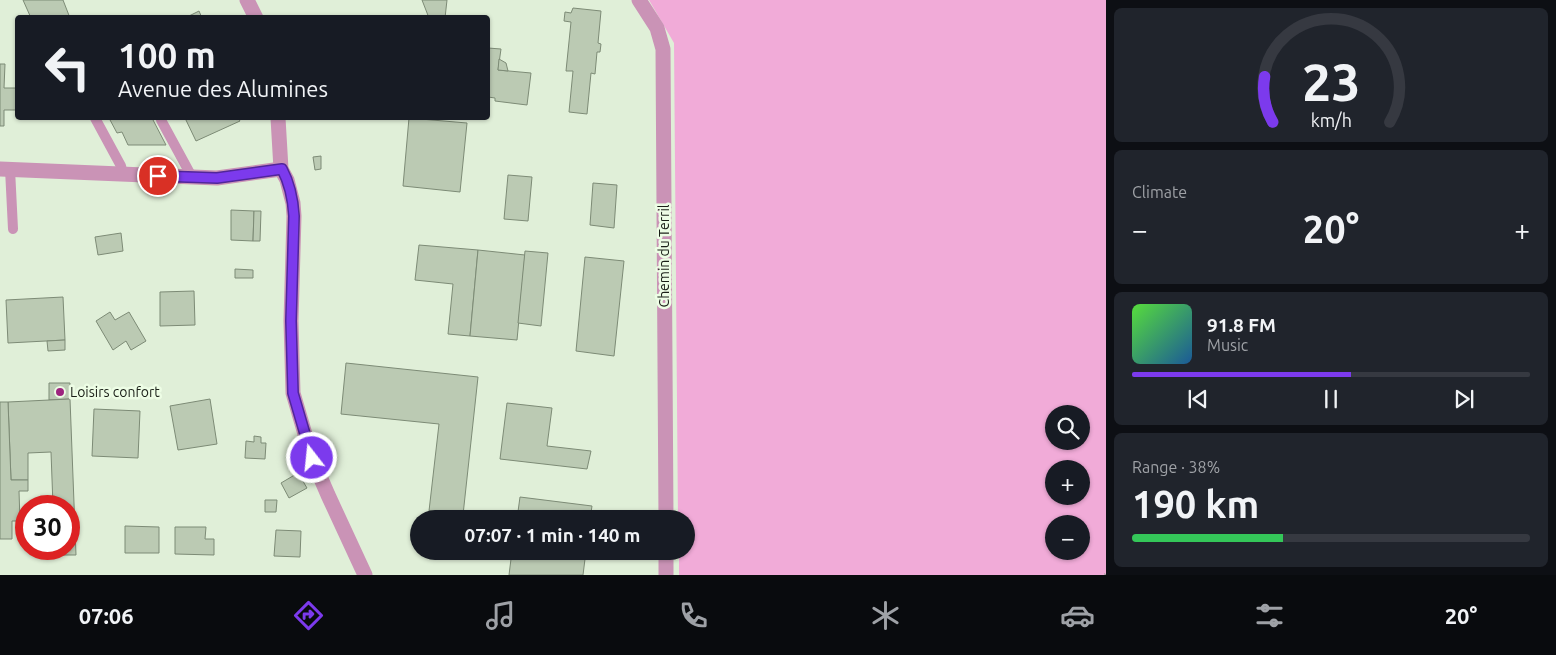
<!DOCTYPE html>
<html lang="en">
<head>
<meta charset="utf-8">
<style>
	:root { --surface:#171b24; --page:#20242c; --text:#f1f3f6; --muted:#9ea1a6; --line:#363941; --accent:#7c3aed }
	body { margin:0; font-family:Ubuntu,sans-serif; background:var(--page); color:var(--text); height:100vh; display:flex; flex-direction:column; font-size:19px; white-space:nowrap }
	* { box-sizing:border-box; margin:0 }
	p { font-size:16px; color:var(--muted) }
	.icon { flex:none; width:28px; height:28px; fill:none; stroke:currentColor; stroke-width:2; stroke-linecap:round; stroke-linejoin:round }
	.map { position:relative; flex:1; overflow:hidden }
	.side { display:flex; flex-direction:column; gap:8px; padding:8px; background:#0d0f14; width:450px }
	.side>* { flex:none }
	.hud { position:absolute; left:15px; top:15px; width:475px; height:105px; border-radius:5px; box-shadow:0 1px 4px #0004; background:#171b24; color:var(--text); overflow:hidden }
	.fabs { position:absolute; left:1045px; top:405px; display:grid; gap:10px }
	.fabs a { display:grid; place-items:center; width:45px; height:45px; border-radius:50%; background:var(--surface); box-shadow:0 1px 4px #0004; font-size:25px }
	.speed { position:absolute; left:15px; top:495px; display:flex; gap:10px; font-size:25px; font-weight:700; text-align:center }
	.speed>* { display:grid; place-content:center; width:65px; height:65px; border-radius:50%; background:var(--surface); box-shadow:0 1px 4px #0004; line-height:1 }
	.speed .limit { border:8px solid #d22; background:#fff; color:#111 }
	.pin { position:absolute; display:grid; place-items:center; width:42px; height:42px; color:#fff; margin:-21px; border:2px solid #fff; border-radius:50%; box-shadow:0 1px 5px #0007 }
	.me { position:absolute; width:55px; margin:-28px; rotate:344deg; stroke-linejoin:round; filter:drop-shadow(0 0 4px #0008) }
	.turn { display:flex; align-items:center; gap:18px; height:105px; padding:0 20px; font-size:22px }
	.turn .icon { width:65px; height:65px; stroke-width:2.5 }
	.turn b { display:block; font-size:35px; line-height:42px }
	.big { font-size:38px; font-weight:700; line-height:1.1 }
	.side .card { flex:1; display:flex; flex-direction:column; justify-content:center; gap:8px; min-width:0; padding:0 18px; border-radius:8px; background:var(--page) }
	.side .dial { align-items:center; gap:0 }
	.dial svg { height:130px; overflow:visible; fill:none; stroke:var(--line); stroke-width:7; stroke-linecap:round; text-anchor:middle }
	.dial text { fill:var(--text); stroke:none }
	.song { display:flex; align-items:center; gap:15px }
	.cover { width:60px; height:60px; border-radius:8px; background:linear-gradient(135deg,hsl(110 70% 55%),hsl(210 70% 35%)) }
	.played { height:5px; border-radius:2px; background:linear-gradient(90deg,var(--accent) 55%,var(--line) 55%) }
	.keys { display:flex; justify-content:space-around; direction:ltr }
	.heat { display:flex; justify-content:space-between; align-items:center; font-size:28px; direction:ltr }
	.charge { height:8px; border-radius:4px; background:linear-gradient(90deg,#34c759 38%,var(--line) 0) }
	.trip { position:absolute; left:410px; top:510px; width:285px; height:50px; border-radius:25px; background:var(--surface); box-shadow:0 1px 4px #0004; font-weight:700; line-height:50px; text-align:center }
	.dock { display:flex; height:80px; justify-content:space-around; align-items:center; background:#090b0e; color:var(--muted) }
	.dock .icon { width:35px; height:35px }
	.dock .on { color:var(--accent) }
	.dock b { font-size:22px; color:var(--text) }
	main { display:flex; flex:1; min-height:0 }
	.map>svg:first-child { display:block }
	.green { fill:#f1abd8; fill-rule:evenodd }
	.building { fill:#bbcab3; stroke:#7d8b76 }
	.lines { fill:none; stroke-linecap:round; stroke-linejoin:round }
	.path { stroke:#929d8c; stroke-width:3; stroke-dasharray:1 4; stroke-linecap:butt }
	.service { stroke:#ca93b6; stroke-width:10 }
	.minor { stroke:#ca93b6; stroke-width:15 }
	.route-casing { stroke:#51269a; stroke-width:12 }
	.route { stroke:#7c3aed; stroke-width:9 }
	.poi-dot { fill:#9d257e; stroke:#edfde5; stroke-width:2 }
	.labels { text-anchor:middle; stroke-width:5; stroke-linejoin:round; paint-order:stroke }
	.street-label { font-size:14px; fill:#1a1f17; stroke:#edfde5 }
	.poi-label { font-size:14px; fill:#1a1f17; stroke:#edfde5; text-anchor:start }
</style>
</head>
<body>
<main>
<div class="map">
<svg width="1106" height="575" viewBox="0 0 1106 575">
	<rect width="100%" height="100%" fill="#e0efd8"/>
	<path class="green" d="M649 0H1106V575H679V551H686V519H678L674 43ZM1054 414H1081V441H1054ZM1054 469H1081V496H1054ZM1054 524H1081V551H1054Z"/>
	<g class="building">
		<path d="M23 0H63L70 18H31Z"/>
		<path d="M422 0H447L445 18H429Z"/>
		<path d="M573 8 601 11 598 43 601 44 600 52H597L595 74 591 73 587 114 569 112 573 71H566L571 22 564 21 565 12 571 13Z"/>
		<path d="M199 11 202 18H185Z"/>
		<path d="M488 48 501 49 498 70 531 73 527 105 495 101V98L488 97Z"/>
		<path d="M499 59 506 63 508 71 498 70Z"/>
		<path d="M0 64H5L4 88H18V110H4V126H0Z"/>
		<path d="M109 118H152L166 145H128L122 132 117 133Z"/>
		<path d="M185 118H238L240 121 196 141Z"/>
		<path d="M409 118 467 123 460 192 403 186Z"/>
		<path d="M321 156V169L315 170 313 157Z"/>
		<path d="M508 175 532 177 528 221 504 219Z"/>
		<path d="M593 183 617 185 614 228 590 225Z"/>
		<path d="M231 210 254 211 253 241 231 240Z"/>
		<path d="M254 211H261L260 241H253Z"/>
		<path d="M121 233 123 251 98 255 95 237Z"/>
		<path d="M419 245 478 250 470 336 448 334 453 284 415 280Z"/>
		<path d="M478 250 525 255 517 340 470 336Z"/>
		<path d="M525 251 548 253 541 326 518 323Z"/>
		<path d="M585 257 624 261 614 356 576 351Z"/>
		<path d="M235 269 253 270V278H235Z"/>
		<path d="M194 291 195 325 160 326V292Z"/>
		<path d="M63 297 65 340 8 343 6 300Z"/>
		<path d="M110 312 115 320 129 312 146 341 131 350 126 341 113 350 96 321Z"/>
		<path d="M65 340V350L48 351 47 341Z"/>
		<path d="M346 363 478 377 463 515 429 511 439 424 341 414Z"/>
		<path d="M49 383H70V399L49 400Z"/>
		<path d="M70 399 76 555H55V549H69V506H53L51 452 28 453V480H11L8 402Z"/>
		<path d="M210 399 217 444 178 450 170 406Z"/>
		<path d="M0 402H8L11 480H28V491H19L20 521H12V539H0Z"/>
		<path d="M507 403 552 408 547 446 591 451 587 469 500 459Z"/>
		<path d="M94 409 140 411 138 458 92 456Z"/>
		<path d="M254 436 261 437V443H266L265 459 245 458 246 441 254 442Z"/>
		<path d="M301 463 304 471H296L297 465Z"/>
		<path d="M298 473 307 488 289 498 281 483Z"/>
		<path d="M520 497 592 506 590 519H517Z"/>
		<path d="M265 500H277L276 512H265Z"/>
		<path d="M125 526 159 527V553H125Z"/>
		<path d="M175 527H206L205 539H214V555L175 554Z"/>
		<path d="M276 530 301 531 300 557 274 556Z"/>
		<path d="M512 551H586L583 575H509Z"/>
	</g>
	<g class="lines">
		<path class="path" d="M1105 575 1106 574"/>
		<g class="service">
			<path d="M95 118 121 166 123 174"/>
			<path d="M161 120 192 177"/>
			<path d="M10 169 13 229"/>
		</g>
		<g class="minor">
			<path d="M247 0 256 18"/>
			<path d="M639 0 657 28 663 49 666 519"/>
			<path d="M278 118 281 169 287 180 293 203 294 216 291 321 293 393 312 458 328 495 365 575"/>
			<path d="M0 169 217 178 281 169"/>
			<path d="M666 551V575"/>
		</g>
	</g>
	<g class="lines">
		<g class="route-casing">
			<path id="route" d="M158 176 217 178 282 169C290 184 293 199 294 216L291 321 293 393 312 458"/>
		</g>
		<use href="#route" class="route"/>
	</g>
	<circle class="poi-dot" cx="60" cy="392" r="5"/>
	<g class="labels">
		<g class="street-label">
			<text transform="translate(664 256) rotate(-90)" y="5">Chemin du Terril</text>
		</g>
		<g class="poi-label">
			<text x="70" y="397">Loisirs confort</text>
		</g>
	</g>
</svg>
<div class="fabs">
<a><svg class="icon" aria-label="search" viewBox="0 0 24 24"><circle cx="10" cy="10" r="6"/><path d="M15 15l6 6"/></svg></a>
<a>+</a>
<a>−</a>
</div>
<div class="speed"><div class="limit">30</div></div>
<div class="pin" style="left:158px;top:176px;background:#d93025"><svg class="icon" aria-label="arrive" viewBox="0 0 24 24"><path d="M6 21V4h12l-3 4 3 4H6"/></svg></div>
<svg class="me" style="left:312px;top:458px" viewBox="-20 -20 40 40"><circle r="17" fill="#7c3aed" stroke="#fff" stroke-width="3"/><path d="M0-11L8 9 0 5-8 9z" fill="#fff"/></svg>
<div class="trip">07:07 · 1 min · 140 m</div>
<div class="hud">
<div class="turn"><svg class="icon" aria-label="left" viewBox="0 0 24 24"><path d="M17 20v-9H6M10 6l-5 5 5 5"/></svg><div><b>100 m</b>Avenue des Alumines</div></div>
</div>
</div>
<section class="side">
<div class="card dial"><svg viewBox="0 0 100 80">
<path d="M14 69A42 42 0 1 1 86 69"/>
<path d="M14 69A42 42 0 0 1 9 41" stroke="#7c3aed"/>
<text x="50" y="56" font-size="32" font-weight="700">23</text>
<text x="50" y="72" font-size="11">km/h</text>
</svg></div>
<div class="card"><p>Climate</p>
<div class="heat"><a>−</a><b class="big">20°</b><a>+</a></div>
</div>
<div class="card">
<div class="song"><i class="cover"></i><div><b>91.8 FM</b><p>Music</p></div></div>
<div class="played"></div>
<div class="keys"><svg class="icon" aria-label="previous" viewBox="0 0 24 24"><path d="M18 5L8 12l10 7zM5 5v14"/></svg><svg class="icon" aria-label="pause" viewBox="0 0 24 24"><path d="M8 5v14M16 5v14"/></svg><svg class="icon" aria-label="next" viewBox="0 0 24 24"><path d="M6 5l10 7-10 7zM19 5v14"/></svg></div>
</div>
<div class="card"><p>Range · 38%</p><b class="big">190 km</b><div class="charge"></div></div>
</section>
</main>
<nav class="dock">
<b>07:06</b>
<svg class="icon on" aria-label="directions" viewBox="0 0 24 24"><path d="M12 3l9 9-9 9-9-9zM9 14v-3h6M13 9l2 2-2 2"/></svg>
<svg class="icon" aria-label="music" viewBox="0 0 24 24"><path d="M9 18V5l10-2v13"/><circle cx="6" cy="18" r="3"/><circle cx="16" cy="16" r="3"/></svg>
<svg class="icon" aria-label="phone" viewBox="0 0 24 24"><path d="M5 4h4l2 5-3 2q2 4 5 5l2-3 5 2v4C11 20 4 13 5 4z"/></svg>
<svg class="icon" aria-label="climate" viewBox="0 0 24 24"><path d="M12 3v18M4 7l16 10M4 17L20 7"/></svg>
<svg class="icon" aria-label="car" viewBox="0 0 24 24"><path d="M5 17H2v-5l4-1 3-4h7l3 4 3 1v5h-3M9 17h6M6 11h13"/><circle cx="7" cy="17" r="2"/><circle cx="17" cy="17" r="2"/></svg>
<svg class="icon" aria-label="filters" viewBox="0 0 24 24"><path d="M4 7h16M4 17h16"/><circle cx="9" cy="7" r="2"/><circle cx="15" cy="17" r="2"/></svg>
<b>20°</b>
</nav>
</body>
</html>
